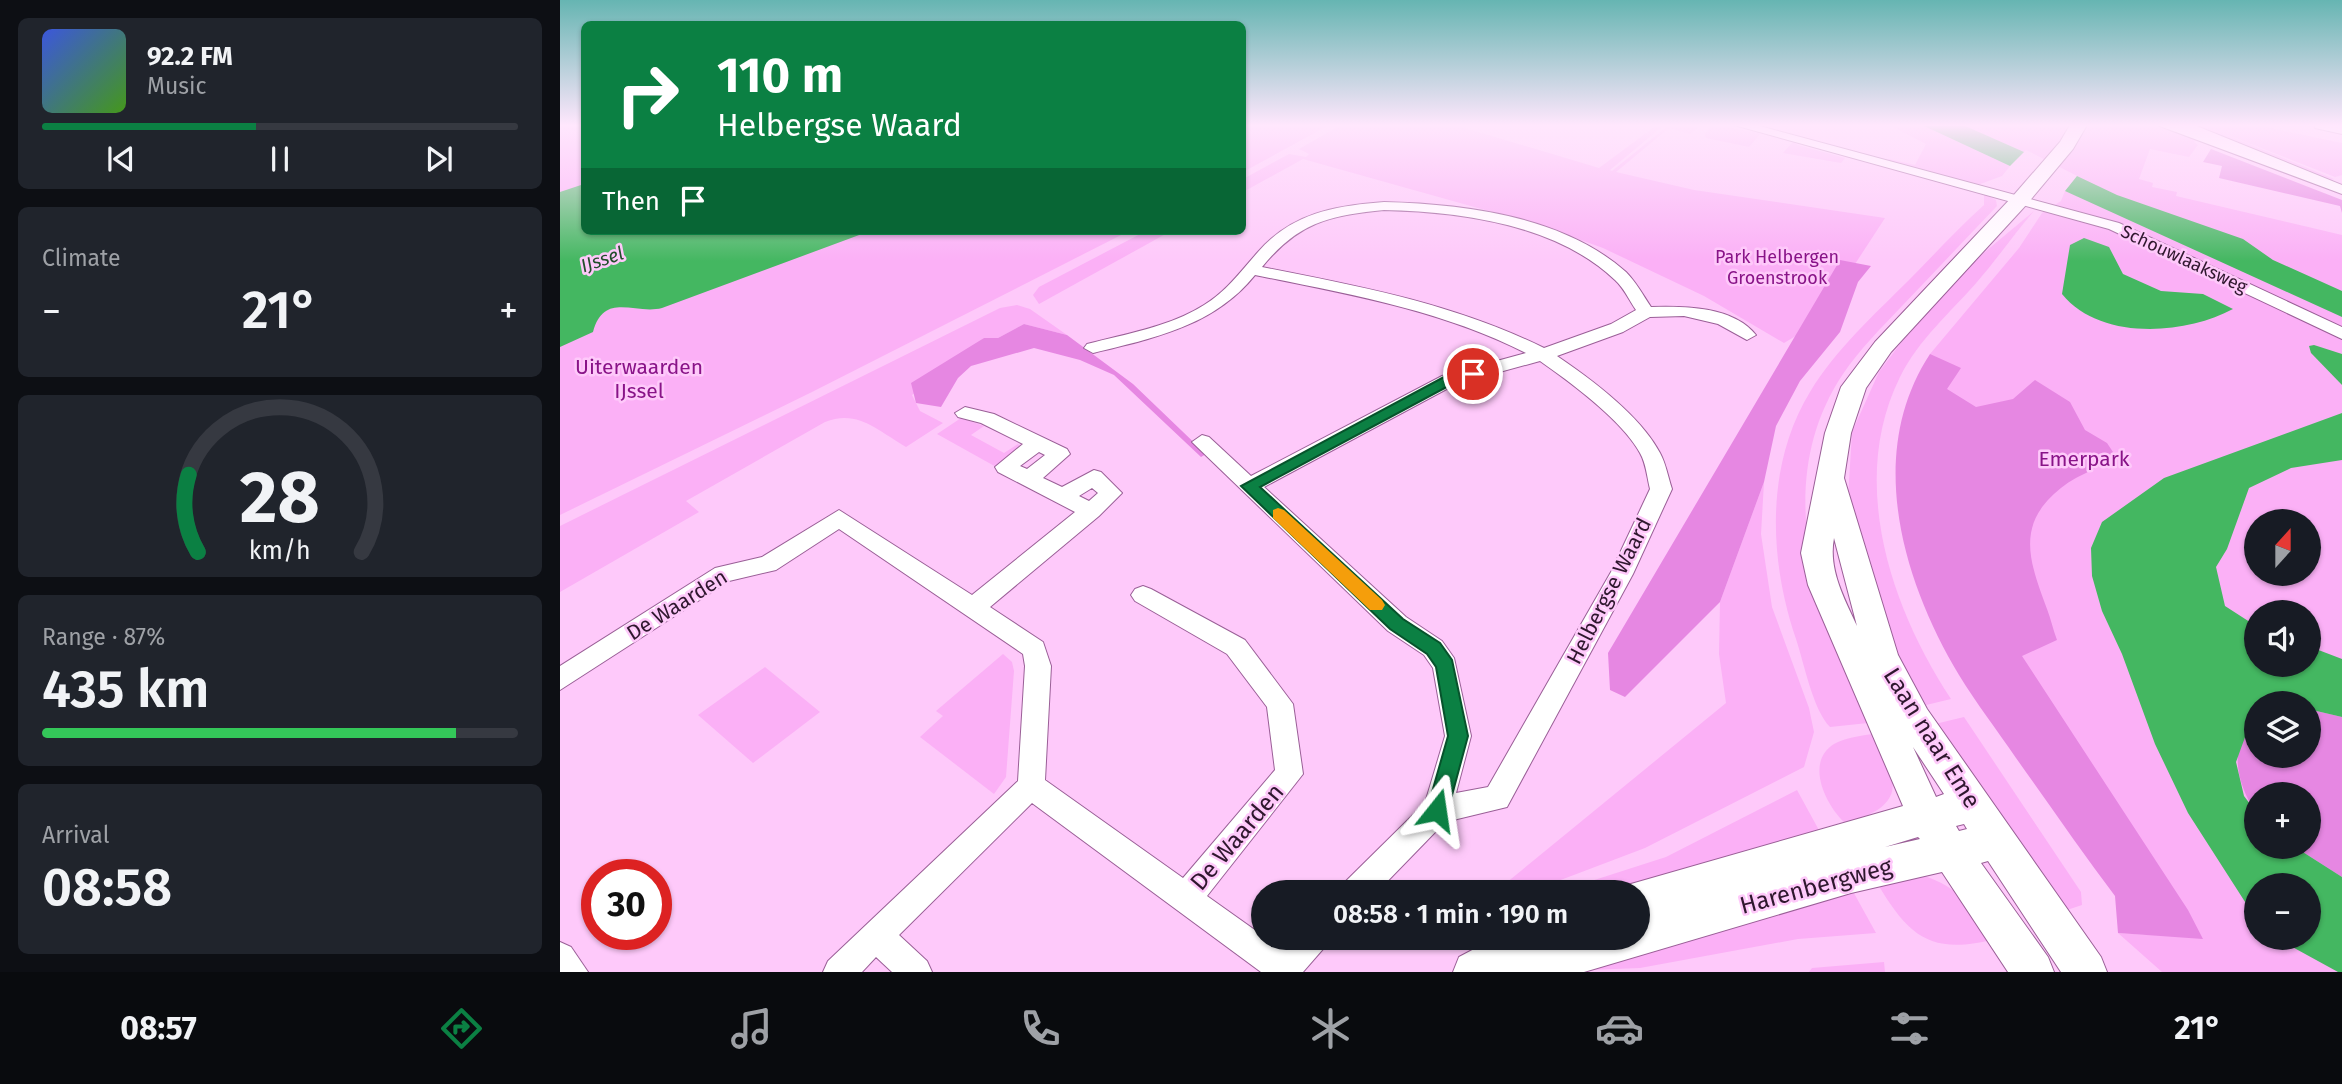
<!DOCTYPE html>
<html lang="en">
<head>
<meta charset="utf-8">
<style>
	:root { --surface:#171b24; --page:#20242c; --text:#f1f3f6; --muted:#9ea1a6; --line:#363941; --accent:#0b8043 }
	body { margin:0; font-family:"Fira Sans",sans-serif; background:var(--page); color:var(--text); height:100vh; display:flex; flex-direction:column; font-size:26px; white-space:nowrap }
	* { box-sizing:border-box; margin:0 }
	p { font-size:23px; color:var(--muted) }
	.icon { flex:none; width:38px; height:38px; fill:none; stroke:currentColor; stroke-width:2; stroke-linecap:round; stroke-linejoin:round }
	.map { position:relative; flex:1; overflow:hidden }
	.panel { display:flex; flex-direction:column; gap:18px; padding:18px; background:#0d0f14; width:560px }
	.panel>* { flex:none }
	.hud { position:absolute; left:21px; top:21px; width:665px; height:214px; border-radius:10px; box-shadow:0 2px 5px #0004; background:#0b8043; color:#fff; overflow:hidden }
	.needle { width:46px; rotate:21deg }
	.controls { position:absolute; left:1684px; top:509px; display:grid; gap:14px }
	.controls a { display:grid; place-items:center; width:77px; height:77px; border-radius:50%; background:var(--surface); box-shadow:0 2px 5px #0004; font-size:35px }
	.speed { position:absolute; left:21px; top:859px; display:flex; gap:14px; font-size:35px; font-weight:700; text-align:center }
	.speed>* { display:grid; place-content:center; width:91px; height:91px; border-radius:50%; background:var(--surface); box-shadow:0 2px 5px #0004; line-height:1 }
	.speed .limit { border:10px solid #d22; background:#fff; color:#111 }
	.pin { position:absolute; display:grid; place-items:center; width:60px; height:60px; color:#fff; margin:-30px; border:4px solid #fff; border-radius:50%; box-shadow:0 2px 7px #0007 }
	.me { position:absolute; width:77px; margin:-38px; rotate:15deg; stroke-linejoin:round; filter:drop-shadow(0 0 5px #0008) }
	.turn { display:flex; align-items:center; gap:24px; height:147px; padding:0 21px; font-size:32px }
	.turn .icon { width:91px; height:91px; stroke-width:2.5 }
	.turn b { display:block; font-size:49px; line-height:60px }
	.then { display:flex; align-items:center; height:66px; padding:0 21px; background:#0003; gap:14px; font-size:26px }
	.big { font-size:52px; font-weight:600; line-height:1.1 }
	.panel .tile { flex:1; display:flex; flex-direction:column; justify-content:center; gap:10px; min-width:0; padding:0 24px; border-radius:10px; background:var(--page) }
	.panel .dial { align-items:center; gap:0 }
	.dial svg { height:182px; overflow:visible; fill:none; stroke:var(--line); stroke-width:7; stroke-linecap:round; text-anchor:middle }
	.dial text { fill:var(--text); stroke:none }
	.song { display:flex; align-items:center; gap:21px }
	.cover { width:84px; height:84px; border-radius:10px; background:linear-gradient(135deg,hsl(230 70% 55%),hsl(100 70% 35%)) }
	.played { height:7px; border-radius:4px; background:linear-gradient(90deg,var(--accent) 45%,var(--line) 45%) }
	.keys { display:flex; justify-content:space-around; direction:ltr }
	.heat { display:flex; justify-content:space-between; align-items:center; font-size:38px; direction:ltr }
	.charge { height:10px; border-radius:5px; background:linear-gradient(90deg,#34c759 87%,var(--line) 0) }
	.trip { position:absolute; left:691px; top:880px; width:399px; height:70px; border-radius:35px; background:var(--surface); box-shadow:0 2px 5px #0004; font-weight:600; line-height:70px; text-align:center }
	.menu { display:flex; height:112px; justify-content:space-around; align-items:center; background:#090b0e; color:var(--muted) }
	.menu .icon { width:49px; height:49px }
	.menu .current { color:var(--accent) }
	.menu b { font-size:32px; color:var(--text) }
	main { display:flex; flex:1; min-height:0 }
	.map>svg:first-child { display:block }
	.green { fill:#fbb0f6; fill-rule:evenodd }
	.forest { fill:#e687e2 }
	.water { fill:#44b761 }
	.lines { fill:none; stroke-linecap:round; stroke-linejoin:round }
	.minor-casing { stroke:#9a5f97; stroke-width:2 }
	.tertiary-casing { stroke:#9a5f97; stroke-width:2 }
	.minor { fill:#fff; fill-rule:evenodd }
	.tertiary { fill:#fff; fill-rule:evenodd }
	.route { fill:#0b8043; stroke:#07532c; stroke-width:2 }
	.slow { fill:#f59e0b }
	.labels { text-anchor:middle; stroke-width:5; stroke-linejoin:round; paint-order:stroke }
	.far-park-label { font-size:18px; fill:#891388; stroke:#fec9fa }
	.far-street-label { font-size:18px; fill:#2f172e; stroke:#fec9fa }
	.far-water-label { font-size:19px; font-style:italic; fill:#224e2b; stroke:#fec9fa }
	.park-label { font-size:21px; fill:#891388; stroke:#fec9fa }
	.street-label { font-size:21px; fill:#2f172e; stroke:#fec9fa }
	.near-street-label { font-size:24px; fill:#2f172e; stroke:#fec9fa }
</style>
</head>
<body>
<main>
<section class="panel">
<div class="tile">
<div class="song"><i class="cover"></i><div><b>92.2 FM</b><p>Music</p></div></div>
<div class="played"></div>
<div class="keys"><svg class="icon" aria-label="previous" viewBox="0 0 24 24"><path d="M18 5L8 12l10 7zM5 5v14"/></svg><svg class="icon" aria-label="pause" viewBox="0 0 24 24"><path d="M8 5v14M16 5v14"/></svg><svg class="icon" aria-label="next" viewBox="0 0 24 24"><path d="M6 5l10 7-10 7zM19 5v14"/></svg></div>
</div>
<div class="tile"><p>Climate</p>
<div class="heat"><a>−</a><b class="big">21°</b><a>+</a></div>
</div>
<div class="tile dial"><svg viewBox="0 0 100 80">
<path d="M14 69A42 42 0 1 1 86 69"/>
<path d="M14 69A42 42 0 0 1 10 35" stroke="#0b8043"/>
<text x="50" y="56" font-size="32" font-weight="700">28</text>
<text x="50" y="72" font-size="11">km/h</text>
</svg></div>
<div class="tile"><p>Range · 87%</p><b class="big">435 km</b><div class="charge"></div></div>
<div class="tile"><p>Arrival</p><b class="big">08:58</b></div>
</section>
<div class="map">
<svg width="1782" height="972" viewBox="0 0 1782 972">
	<rect width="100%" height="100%" fill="#fec9fa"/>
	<g class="green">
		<path d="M0 125H24V210L0 218Z"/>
		<path d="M683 125H769L683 172Z"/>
		<path d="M781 125H908L905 128 1039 168 1097 125H1104L1050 170 1052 171 1109 125H1141L1130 134 1109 128 1056 172 1134 190 1325 218 1256 324 1224 343 1144 296 1043 248 982 226 743 159 683 192V179L729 154 746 157 749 154 739 149Z"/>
		<path d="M1153 125 1196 132 1200 134 1189 147 1146 138 1145 134Z"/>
		<path d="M1329 125H1362L1450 166 1442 176 1415 186 1327 161 1329 159 1355 165 1366 144Z"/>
		<path d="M1403 125H1696L1782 143V175L1775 177 1650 128 1774 179 1770 181 1647 131 1634 142 1638 145 1629 157 1590 149 1579 179 1593 183 1592 187 1617 192 1616 196 1782 235V972H1602L1558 933 1588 935 1475 780 1370 354 1459 248 1482 213 1501 201 1505 191 1510 193 1523 179 1466 150 1464 152ZM1696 522H1748V574H1696ZM1696 612H1748V665H1696ZM1696 704H1748V756H1696ZM1696 794H1748V847H1696ZM1696 886H1748V938H1696Z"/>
		<path d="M1233 142 1238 145 1285 158 1281 163 1223 153Z"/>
		<path d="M1424 194 1436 200 1437 206C1405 239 1374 273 1342 306 1321 328 1300 349 1283 374 1210 483 1257 617 1308 723L1270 727C1253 710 1244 663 1236 639 1209 560 1205 466 1250 392 1276 349 1314 315 1349 280 1374 255 1397 229 1424 205Z"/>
		<path d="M1474 211C1454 234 1437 259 1417 282 1390 313 1359 339 1340 377 1288 482 1331 608 1391 699L1362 706 1344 677 1288 498 1292 432 1319 372 1340 344 1414 261Z"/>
		<path d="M256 231H569L252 392 0 515V328Z"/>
		<path d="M586 231H611L479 304 473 295 479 287Z"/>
		<path d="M457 305 470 309 507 335 464 324 438 338H424L352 395 360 411 383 423 346 447C318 431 298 409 265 422L126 501 139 512 0 592V526L440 308Z"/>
		<path d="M401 418 424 426 411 435 444 453 458 444 461 447 438 468 377 434Z"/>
		<path d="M1204 482 1201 534 1212 607 1249 708 1254 732 1244 767 1085 848 969 892H935L1166 703 1159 654 1160 602Z"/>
		<path d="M443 654 452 662 454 671 446 777 434 794 360 737 383 716 376 711Z"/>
		<path d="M205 667 260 712 193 763 138 715Z"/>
		<path d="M1404 717 1521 892 1522 905 1507 910 1375 724Z"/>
		<path d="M1312 734C1318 748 1329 764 1332 780 1338 806 1304 819 1284 822 1265 804 1245 762 1274 744 1284 738 1300 736 1312 734Z"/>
		<path d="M1237 790 1260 832 1043 892H997L1106 857Z"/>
		<path d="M1361 875C1401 887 1412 908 1436 939 1371 955 1350 938 1317 883Z"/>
		<path d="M1290 886 1316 933 1238 939 1080 968 1029 970Z"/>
		<path d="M1324 962 1325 972H1249L1252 968Z"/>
	</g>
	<g class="forest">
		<path d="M1651 149 1782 200V213L1780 206 1659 178 1662 166 1643 162Z"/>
		<path d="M1280 260 1311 266 1298 282 1280 332 1240 381 1216 426 1204 482 1160 602 1065 697 1050 690 1048 653Z"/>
		<path d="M464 324 507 335 573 384 646 454 641 457 554 375 520 360 474 348 411 366 398 378 381 407 356 403 351 383 424 338H438Z"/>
		<path d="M1370 354 1401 368 1387 389 1416 407 1453 399 1475 380 1510 402 1525 430 1547 443 1553 452C1538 472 1524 471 1505 485 1455 522 1468 558 1487 609 1491 619 1493 630 1497 640L1462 656 1628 910 1643 939 1558 933 1555 896C1521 851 1489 804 1456 758 1437 730 1416 703 1399 675 1342 580 1305 453 1370 354Z"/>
		<path d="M1748 709 1782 717V877L1735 847H1748V794H1696V812C1679 789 1665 743 1696 725V756H1748Z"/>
	</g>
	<g class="water">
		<path d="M1362 125H1403L1464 152 1450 166Z"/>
		<path d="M1517 176 1557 195 1683 239 1713 260 1782 291V317L1505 191Z"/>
		<path d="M24 184V231H310L102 308C75 315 44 291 33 332L0 347V192Z"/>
		<path d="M1524 238 1549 247 1563 274 1601 291 1643 294 1673 309C1625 335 1540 341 1502 294L1510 245Z"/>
		<path d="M1754 345 1782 354V385L1751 353 1749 346Z"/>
		<path d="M1782 413V460L1731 468 1689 488 1667 549 1656 567 1665 606 1696 626V665H1748V646L1782 659V717L1748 709V704H1696V725L1688 729 1676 762 1684 796 1696 812V847H1735L1782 877V972H1778L1716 938H1748V886H1696V919L1628 813 1595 744 1562 654 1542 611 1532 576 1531 548 1542 522 1604 478Z"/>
	</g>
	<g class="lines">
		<g class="minor-casing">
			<g id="minor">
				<path d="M1174 125H1196L1559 223 1782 327V339L1549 229Z"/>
				<path d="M1597 125H1634L1782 185V194Z"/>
				<path d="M1754 125 1782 126V134L1755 128Z"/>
				<path d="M824 202C904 204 1003 216 1066 272 1076 282 1083 295 1091 307 1124 306 1173 306 1196 335L1187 340 1158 324 1124 316 1090 317 1063 332 997 356C1031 379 1080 415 1100 453 1106 464 1108 477 1112 489L1073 574 947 807 885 822 817 892H782L786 881 865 803 885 736 873 668 864 655 828 631 632 442 642 435 649 437 691 476 882 376 966 353C881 310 789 294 695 275 654 326 594 338 533 353L524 348 527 344C566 334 609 327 644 305 666 292 681 271 698 252 732 213 774 206 824 202ZM824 210C901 212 996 224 1055 280 1064 288 1069 300 1076 310L1051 324 984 348C895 304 799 286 702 267 739 222 768 216 824 210ZM980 361C1010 382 1062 420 1080 453 1086 463 1087 477 1090 489L1051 572 928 787 896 793 911 736 894 658 882 641 846 617 704 487 896 384Z"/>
				<path d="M405 407 434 414 507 449 510 454 483 478 502 487 534 470 541 472 562 493 539 516 430 607 483 642 491 666 485 780 623 878 715 770 707 707 667 654 575 601 571 595 575 589 583 586 591 589 685 640 733 704 743 774 647 896 720 948 730 938H768L763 949 743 972H701L472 803 339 935 367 961 372 972H332L316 957 302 972H263L268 961 458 781 465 666 463 654 279 529 216 570 169 581 0 690V666L155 568 202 557 279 510 412 595 515 512 438 472 435 467 463 444 421 423 398 417 395 413ZM479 452 485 455 467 469 460 466ZM532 488 538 493 529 501 519 496Z"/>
				<path d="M0 942 11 947 28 972H0Z"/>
			</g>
		</g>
		<g class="tertiary-casing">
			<path id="tertiary" d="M1510 125H1527L1513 149 1467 204 1331 352 1306 388 1291 433 1284 478 1338 655 1367 709 1541 957 1547 972H1501L1428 861 1421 863 1488 957 1494 972H1448L1382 872 1291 893 1024 972H893L899 957 935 938H1078V892H1061L1064 886 1343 806 1248 585 1241 553 1265 433 1281 387 1315 342 1453 196 1500 142ZM1274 538 1297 626C1284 598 1268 569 1274 538ZM1353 747 1384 794 1376 797ZM1404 824 1407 829 1399 831 1396 826ZM1358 837 1360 839 1325 847Z"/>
		</g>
		<use href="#minor" class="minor"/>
		<use href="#tertiary" class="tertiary"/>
	</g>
	<linearGradient id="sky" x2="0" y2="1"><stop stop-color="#66b5b2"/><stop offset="0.48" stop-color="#ffe7fd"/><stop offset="1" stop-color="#ffe7fd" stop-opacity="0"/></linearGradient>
	<rect width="1782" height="261" fill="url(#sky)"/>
	<path class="route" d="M913 369 918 371V377L894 383 700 487 843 619 880 643 892 660 908 736 888 810 885 817 877 820 870 817 867 810 888 736 876 667 867 654 830 629 681 486 884 377Z"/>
	<path class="slow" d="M718 508 724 510 822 600 825 605 822 610H810L713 518V510Z"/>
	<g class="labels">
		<g class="far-park-label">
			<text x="1217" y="263">Park Helbergen<tspan x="1217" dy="21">Groenstrook</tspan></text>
		</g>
		<g class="far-street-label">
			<text transform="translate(1624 259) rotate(25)" y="6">Schouwlaaksweg</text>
		</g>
		<g class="far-water-label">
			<text transform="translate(42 259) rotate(-19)" y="7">IJssel</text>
		</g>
		<g class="park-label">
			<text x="79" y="374">Uiterwaarden<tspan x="79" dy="24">IJssel</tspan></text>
			<text x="1524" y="466">Emerpark</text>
		</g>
		<g class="street-label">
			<text transform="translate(1049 591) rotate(-63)" y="7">Helbergse Waard</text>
			<text transform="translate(117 605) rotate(-32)" y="7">De Waarden</text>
		</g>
		<g class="near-street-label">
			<text transform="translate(1372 738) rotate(58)" y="8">Laan naar Eme</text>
			<text transform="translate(677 837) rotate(-50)" y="8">De Waarden</text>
			<text transform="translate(1256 886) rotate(-15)" y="8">Harenbergweg</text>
		</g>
	</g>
</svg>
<div class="controls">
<a><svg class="needle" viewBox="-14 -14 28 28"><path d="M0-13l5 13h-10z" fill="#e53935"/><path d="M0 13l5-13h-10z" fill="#9ea1a6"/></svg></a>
<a><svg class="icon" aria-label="sound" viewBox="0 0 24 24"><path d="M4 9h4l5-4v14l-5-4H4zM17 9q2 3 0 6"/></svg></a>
<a><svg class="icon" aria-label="layers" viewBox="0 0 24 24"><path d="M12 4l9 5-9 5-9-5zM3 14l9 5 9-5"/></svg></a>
<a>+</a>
<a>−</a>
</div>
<div class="speed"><div class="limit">30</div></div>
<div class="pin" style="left:913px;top:374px;background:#d93025"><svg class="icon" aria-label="arrive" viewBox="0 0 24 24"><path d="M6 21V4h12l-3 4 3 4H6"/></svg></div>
<svg class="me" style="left:877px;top:810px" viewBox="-20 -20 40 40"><path d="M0-17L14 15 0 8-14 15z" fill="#0b8043" stroke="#fff" stroke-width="4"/></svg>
<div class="trip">08:58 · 1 min · 190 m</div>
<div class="hud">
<div class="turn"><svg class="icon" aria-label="right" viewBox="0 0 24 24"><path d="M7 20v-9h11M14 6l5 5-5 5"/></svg><div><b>110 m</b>Helbergse Waard</div></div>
<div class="then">Then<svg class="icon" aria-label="arrive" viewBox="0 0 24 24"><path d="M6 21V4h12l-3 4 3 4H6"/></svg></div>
</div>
</div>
</main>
<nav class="menu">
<b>08:57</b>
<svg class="icon current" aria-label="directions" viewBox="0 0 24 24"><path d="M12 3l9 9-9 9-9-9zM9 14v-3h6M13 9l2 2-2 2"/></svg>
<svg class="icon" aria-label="music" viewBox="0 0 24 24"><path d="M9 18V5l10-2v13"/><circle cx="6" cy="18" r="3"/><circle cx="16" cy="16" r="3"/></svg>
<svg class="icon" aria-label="phone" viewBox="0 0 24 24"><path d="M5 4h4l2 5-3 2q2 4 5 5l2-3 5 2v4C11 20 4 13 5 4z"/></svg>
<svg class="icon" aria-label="climate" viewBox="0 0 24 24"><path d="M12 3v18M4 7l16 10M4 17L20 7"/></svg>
<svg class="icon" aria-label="car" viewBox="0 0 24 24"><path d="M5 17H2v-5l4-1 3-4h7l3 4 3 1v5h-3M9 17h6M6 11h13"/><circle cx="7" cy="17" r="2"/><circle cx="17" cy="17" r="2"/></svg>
<svg class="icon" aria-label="filters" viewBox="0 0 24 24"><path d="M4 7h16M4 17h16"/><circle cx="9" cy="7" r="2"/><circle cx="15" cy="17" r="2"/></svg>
<b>21°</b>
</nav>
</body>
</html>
